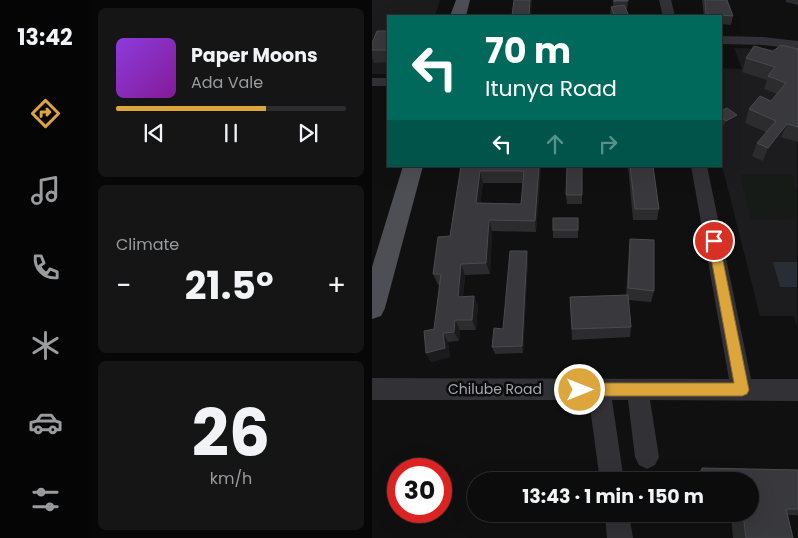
<!DOCTYPE html>
<html lang="en">
<head>
<meta charset="utf-8">
<style>
	:root { --surface:#0c0c0d; --page:#151516; --text:#f1f3f6; --muted:#9a9b9d; --line:#2c2c2e; --accent:#dca63d }
	body { margin:0; font-family:Poppins,sans-serif; background:var(--page); color:var(--text); height:100vh; display:flex; flex-direction:column; font-size:19px; white-space:nowrap }
	* { box-sizing:border-box; margin:0 }
	p { font-size:16px; color:var(--muted) }
	.icon { flex:none; width:28px; height:28px; fill:none; stroke:currentColor; stroke-width:2; stroke-linecap:round; stroke-linejoin:round }
	.map { position:relative; flex:1; overflow:hidden }
	.panel { display:flex; flex-direction:column; gap:8px; padding:8px; background:#070707; width:282px }
	.panel>* { flex:none }
	.hud { position:absolute; left:15px; top:15px; width:335px; height:152px; border-radius:0px; box-shadow:0 5px 20px #0002,0 0 0 1px var(--line); background:#00695c; color:#fff; overflow:hidden }
	.speed { position:absolute; left:15px; top:458px; display:flex; gap:10px; font-size:25px; font-weight:700; text-align:center }
	.speed>* { display:grid; place-content:center; width:65px; height:65px; border-radius:50%; background:var(--surface); box-shadow:0 5px 20px #0002,0 0 0 1px var(--line); line-height:1 }
	.speed .limit { border:8px solid #d22; background:#fff; color:#111 }
	.pin { position:absolute; display:grid; place-items:center; width:42px; height:42px; color:#fff; margin:-21px; border:2px solid #fff; border-radius:50%; box-shadow:0 1px 5px #0007 }
	.me { position:absolute; width:55px; margin:-28px; rotate:90deg; stroke-linejoin:round; filter:drop-shadow(0 0 4px #0008) }
	.turn { display:flex; align-items:center; gap:18px; height:105px; padding:0 15px; font-size:22px }
	.turn .icon { width:65px; height:65px; stroke-width:2.5 }
	.turn b { display:block; font-size:35px; line-height:42px }
	.lanes { display:flex; align-items:center; height:48px; padding:0 15px; background:#0003; justify-content:center; gap:25px; direction:ltr }
	.lanes .off { opacity:.35 }
	.big { font-size:38px; font-weight:700; line-height:1.1 }
	.panel .tile { flex:1; display:flex; flex-direction:column; justify-content:center; gap:8px; min-width:0; padding:0 18px; border-radius:8px; background:var(--page) }
	.panel .dial { align-items:center; gap:0 }
	.dial b { font-size:65px; line-height:1 }
	.song { display:flex; align-items:center; gap:15px }
	.cover { width:60px; height:60px; border-radius:8px; background:linear-gradient(135deg,hsl(270 70% 55%),hsl(290 70% 35%)) }
	.played { height:5px; border-radius:2px; background:linear-gradient(90deg,var(--accent) 65%,var(--line) 65%) }
	.keys { display:flex; justify-content:space-around; direction:ltr }
	.heat { display:flex; justify-content:space-between; align-items:center; font-size:28px; direction:ltr }
	.trip { position:absolute; left:95px; top:472px; width:292px; height:50px; border-radius:25px; background:var(--surface); box-shadow:0 5px 20px #0002,0 0 0 1px var(--line); font-weight:700; line-height:50px; text-align:center }
	main { display:flex; flex:1; min-height:0 }
	.tabs { display:flex; flex-direction:column; width:90px; justify-content:space-around; align-items:center; background:#050505; color:var(--muted) }
	.tabs .icon { width:35px; height:35px }
	.tabs .on { color:var(--accent) }
	.tabs b { font-size:22px; color:var(--text) }
	.map>svg:first-child { display:block }
	.built { fill:#1c1c1e }
	.green { fill:#171b18 }
	.water { fill:#282e33 }
	.lines { fill:none; stroke-linecap:round; stroke-linejoin:round }
	.minor { fill:#323236; fill-rule:evenodd }
	.major { fill:#4e4f54; fill-rule:evenodd }
	.wall { fill:#2c2c2f; fill-rule:evenodd }
	.shaded-wall { fill:#1b1b1d }
	.building { fill:#39393d; stroke:#494b4f; fill-rule:evenodd }
	.route { fill:#dca63d; stroke:#8f6c28 }
	.labels { text-anchor:middle; stroke-width:5; stroke-linejoin:round; paint-order:stroke }
	.street-label { font-size:14px; fill:#a3a7b1; stroke:#0b0b0c }
</style>
</head>
<body>
<main>
<nav class="tabs">
<b>13:42</b>
<svg class="icon on" aria-label="directions" viewBox="0 0 24 24"><path d="M12 3l9 9-9 9-9-9zM9 14v-3h6M13 9l2 2-2 2"/></svg>
<svg class="icon" aria-label="music" viewBox="0 0 24 24"><path d="M9 18V5l10-2v13"/><circle cx="6" cy="18" r="3"/><circle cx="16" cy="16" r="3"/></svg>
<svg class="icon" aria-label="phone" viewBox="0 0 24 24"><path d="M5 4h4l2 5-3 2q2 4 5 5l2-3 5 2v4C11 20 4 13 5 4z"/></svg>
<svg class="icon" aria-label="climate" viewBox="0 0 24 24"><path d="M12 3v18M4 7l16 10M4 17L20 7"/></svg>
<svg class="icon" aria-label="car" viewBox="0 0 24 24"><path d="M5 17H2v-5l4-1 3-4h7l3 4 3 1v5h-3M9 17h6M6 11h13"/><circle cx="7" cy="17" r="2"/><circle cx="17" cy="17" r="2"/></svg>
<svg class="icon" aria-label="filters" viewBox="0 0 24 24"><path d="M4 7h16M4 17h16"/><circle cx="9" cy="7" r="2"/><circle cx="15" cy="17" r="2"/></svg>
</nav>
<section class="panel">
<div class="tile">
<div class="song"><i class="cover"></i><div><b>Paper Moons</b><p>Ada Vale</p></div></div>
<div class="played"></div>
<div class="keys"><svg class="icon" aria-label="previous" viewBox="0 0 24 24"><path d="M18 5L8 12l10 7zM5 5v14"/></svg><svg class="icon" aria-label="pause" viewBox="0 0 24 24"><path d="M8 5v14M16 5v14"/></svg><svg class="icon" aria-label="next" viewBox="0 0 24 24"><path d="M6 5l10 7-10 7zM19 5v14"/></svg></div>
</div>
<div class="tile"><p>Climate</p>
<div class="heat"><a>−</a><b class="big">21.5°</b><a>+</a></div>
</div>
<div class="tile dial"><b>26</b><p>km/h</p></div>
</section>
<div class="map">
<svg width="426" height="538" viewBox="0 0 426 538">
	<rect width="100%" height="100%" fill="#101011"/>
	<g class="built">
		<path d="M0 0H68L63 16H16V74H0Z"/>
		<path d="M362 48 404 49 425 54V326L422 316H388L349 162V68L370 69Z"/>
	</g>
	<path class="green" d="M420 174 425 193V219L379 220 368 175Z"/>
	<path class="water" d="M401 262H425V287H408Z"/>
	<g class="lines">
		<g class="minor">
			<path d="M287 0H299L303 16H291Z"/>
			<path d="M349 36 391 37 426 41V49L391 45 349 44Z"/>
			<rect x="0" y="78" width="16" height="8"/>
			<path d="M319 166H335L379 379H426V401L278 400 287 457 283 465 275 469 267 465 263 457 256 400H240L252 481H228L217 400H0V378L357 379Z"/>
			<path d="M233 514H257L261 538H235Z"/>
		</g>
		<g class="major">
			<path d="M84 0H98L94 16H78Z"/>
			<path d="M31 166H51L13 308 9 316 0 319V267Z"/>
		</g>
	</g>
	<g class="wall">
		<path d="M241 0H256L255 10H254L257 16H238L239 7 241 6Z"/>
		<path d="M330 0H355L361 16 359 25 349 24V16H332Z"/>
		<path d="M414 0H426V5L414 2Z"/>
		<path d="M16 31V62L2 63 0 57V43Z"/>
		<path d="M426 49V142L409 137 391 161 380 156 385 143 394 132 373 123 377 109 399 101 405 94 392 89 395 80 370 72 374 58 400 51Z"/>
		<path d="M349 111 365 115 363 120 352 125 349 123Z"/>
		<path d="M89 166 169 169 164 232 120 231 118 274 93 275 91 297 102 296 106 306 104 330H88L87 341 76 342 78 357 59 362 54 353 62 329 68 284 66 285 61 274 78 236ZM111 183H151L149 204 108 203Z"/>
		<path d="M210 166V204H195L194 195Z"/>
		<path d="M256 166H281L287 209 285 220H261Z"/>
		<path d="M206 218V238H181V230Z"/>
		<path d="M258 239 282 291 279 302 256 300 259 327 258 337 200 340 198 297 254 295 257 251Z"/>
		<path d="M156 259 151 353 123 354 120 347 131 329Z"/>
		<path d="M330 468 426 470V516L425 515H416L421 538H361L359 515 324 514H379V481H321V477Z"/>
	</g>
	<g class="shaded-wall">
		<path d="M158 0H160L159 16H157Z"/>
		<path d="M365 115 363 120 352 125 354 121Z"/>
		<path d="M415 124 409 137 391 161 396 148Z"/>
		<path d="M167 166H169V169L164 232 163 221Z"/>
		<path d="M108 171 111 183 107 215 104 203Z"/>
		<path d="M117 220 120 231 118 274 114 263Z"/>
		<path d="M155 251 156 259 151 353 150 346Z"/>
		<path d="M89 264 93 275 90 307 86 297Z"/>
		<path d="M102 296 106 306 104 330 100 320Z"/>
		<path d="M83 320 88 330 87 341 82 332Z"/>
		<path d="M71 333 76 342 78 357 59 362 54 353Z"/>
	</g>
	<g class="building">
		<path d="M142 0H158L157 16H140Z"/>
		<rect x="242" y="0" width="14" height="1"/>
		<path d="M333 0H355L361 16 334 14Z"/>
		<path d="M252 5 257 16H243L239 7Z"/>
		<path d="M5 31H16V50H0V43Z"/>
		<path d="M409 45 426 49V127L415 124 396 148 385 143 404 121 377 109 388 96 399 101 414 83 396 76 403 67 374 58 382 46 400 51V52Z"/>
		<path d="M355 108 365 115 354 121 349 117V111Z"/>
		<path d="M89 166H167L163 221 117 220 114 263 89 264 86 297 102 296 100 320H83L82 332 71 333 73 348 54 353 52 331 62 329 69 274H61L66 237 78 236ZM108 171H152L149 204 104 203Z"/>
		<path d="M195 166H210V195H194Z"/>
		<path d="M258 166H281L287 209H263Z"/>
		<rect x="181" y="218" width="25" height="12"/>
		<path d="M258 239 282 240V291L256 288Z"/>
		<path d="M138 251H155L150 346 120 347 122 328 131 329Z"/>
		<path d="M256 295 259 327 200 329 198 297Z"/>
		<path d="M330 468 426 470V509H414L421 538H374L371 514H379V481H331Z"/>
	</g>
	<path class="route" d="M342 236 347 241 377 390 375 394 370 396H208L204 394 202 390 204 385 208 383H362L336 241Z"/>
	<g class="labels">
		<g class="street-label">
			<text x="123" y="394">Chilube Road</text>
		</g>
	</g>
</svg>
<div class="speed"><div class="limit">30</div></div>
<div class="pin" style="left:342px;top:241px;background:#d93025"><svg class="icon" aria-label="arrive" viewBox="0 0 24 24"><path d="M6 21V4h12l-3 4 3 4H6"/></svg></div>
<svg class="me" style="left:208px;top:390px" viewBox="-20 -20 40 40"><circle r="17" fill="#dca63d" stroke="#fff" stroke-width="3"/><path d="M0-11L8 9 0 5-8 9z" fill="#fff"/></svg>
<div class="trip">13:43 · 1 min · 150 m</div>
<div class="hud">
<div class="turn"><svg class="icon" aria-label="left" viewBox="0 0 24 24"><path d="M17 20v-9H6M10 6l-5 5 5 5"/></svg><div><b>70 m</b>Itunya Road</div></div>
<div class="lanes"><svg class="icon" aria-label="left" viewBox="0 0 24 24"><path d="M17 20v-9H6M10 6l-5 5 5 5"/></svg><svg class="icon off" aria-label="ahead" viewBox="0 0 24 24"><path d="M12 20V5M6 11l6-6 6 6"/></svg><svg class="icon off" aria-label="right" viewBox="0 0 24 24"><path d="M7 20v-9h11M14 6l5 5-5 5"/></svg></div>
</div>
</div>
</main>
</body>
</html>
